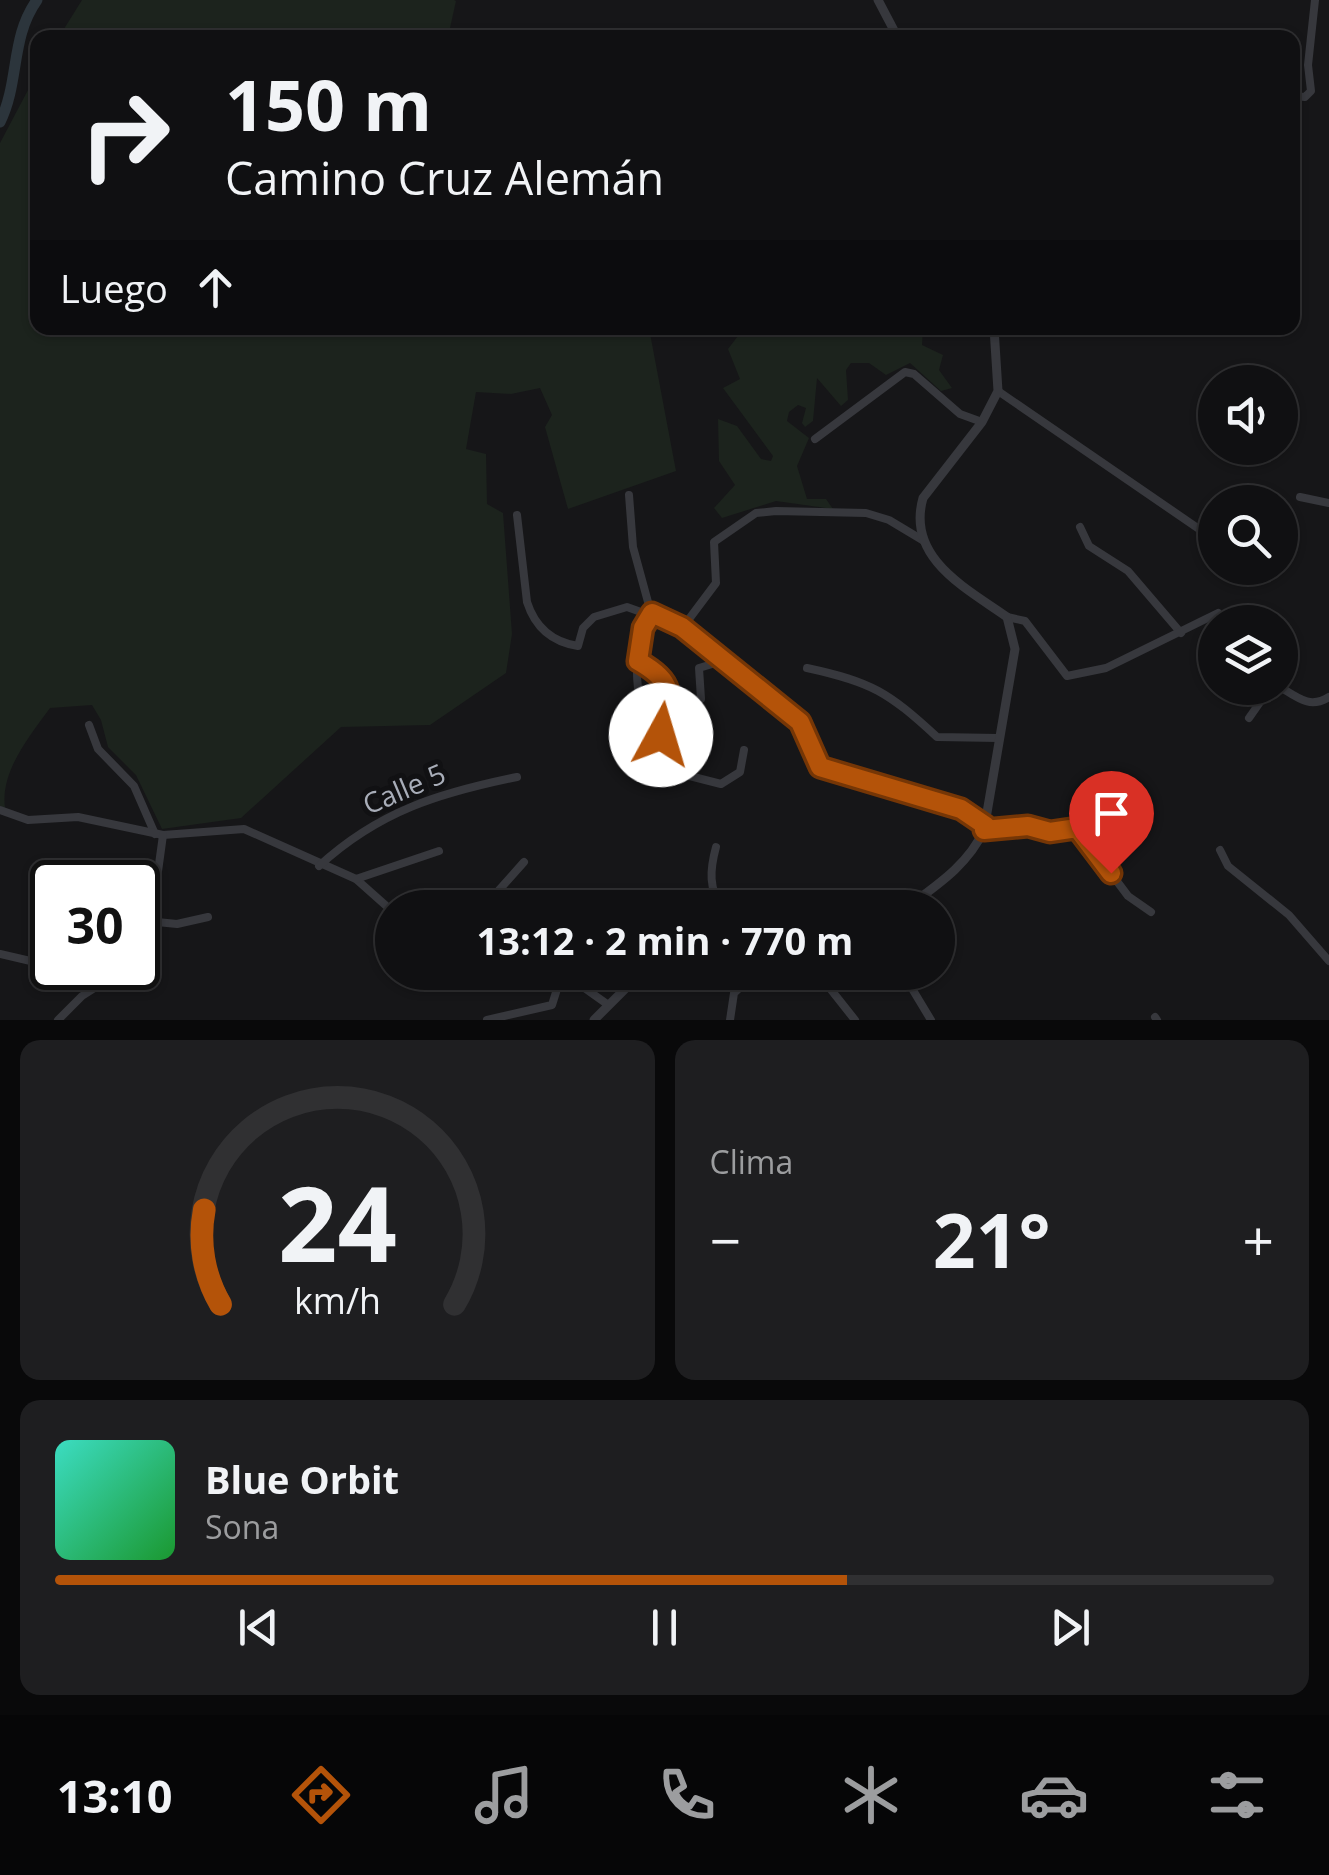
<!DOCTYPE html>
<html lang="es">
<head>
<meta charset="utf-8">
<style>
	:root { --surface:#101012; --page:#1e1e20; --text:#f1f3f6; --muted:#9c9d9f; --line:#303032; --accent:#b45309 }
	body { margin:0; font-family:"Open Sans",sans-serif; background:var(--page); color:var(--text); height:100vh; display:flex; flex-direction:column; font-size:38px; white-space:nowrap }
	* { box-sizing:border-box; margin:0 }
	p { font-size:32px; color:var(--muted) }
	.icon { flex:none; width:55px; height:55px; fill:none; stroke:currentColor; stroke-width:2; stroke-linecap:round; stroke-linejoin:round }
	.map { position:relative; height:1020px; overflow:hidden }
	.side { display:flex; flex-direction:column; gap:20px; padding:20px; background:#09090a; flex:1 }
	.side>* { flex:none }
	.banner { position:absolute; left:30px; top:30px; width:1270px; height:305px; border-radius:20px; box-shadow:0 2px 8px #0004,0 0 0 2px var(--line); background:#101012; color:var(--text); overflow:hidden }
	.tools { position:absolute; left:1198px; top:365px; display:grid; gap:20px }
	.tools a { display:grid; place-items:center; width:100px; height:100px; border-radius:50%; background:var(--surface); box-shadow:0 2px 8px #0004,0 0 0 2px var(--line); font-size:50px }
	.speed { position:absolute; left:30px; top:860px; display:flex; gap:20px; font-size:50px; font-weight:700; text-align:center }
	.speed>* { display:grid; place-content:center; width:130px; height:130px; border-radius:50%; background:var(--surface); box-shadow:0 2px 8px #0004,0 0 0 2px var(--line); line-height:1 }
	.speed .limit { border:5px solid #111; border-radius:15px; background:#fff; color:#111 }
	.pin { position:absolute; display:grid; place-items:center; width:85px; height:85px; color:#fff; margin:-102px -42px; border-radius:50% 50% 50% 0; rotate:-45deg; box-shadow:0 0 10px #0007 }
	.pin .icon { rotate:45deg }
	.me { position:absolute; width:110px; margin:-55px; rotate:6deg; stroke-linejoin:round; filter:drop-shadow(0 0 8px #0008) }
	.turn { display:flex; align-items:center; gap:35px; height:210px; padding:0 30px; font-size:45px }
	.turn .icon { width:130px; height:130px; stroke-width:2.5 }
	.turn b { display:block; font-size:70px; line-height:85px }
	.then { display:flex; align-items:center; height:95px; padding:0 30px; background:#0003; gap:20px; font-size:38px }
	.big { font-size:75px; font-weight:700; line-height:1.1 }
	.side .card { flex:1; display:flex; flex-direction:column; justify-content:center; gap:15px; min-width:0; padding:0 35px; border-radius:20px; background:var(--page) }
	.side .dial { align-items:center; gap:0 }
	.dial svg { height:260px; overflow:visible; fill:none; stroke:var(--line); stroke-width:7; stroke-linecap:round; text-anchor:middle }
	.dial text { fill:var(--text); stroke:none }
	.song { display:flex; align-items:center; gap:30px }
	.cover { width:120px; height:120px; border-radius:15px; background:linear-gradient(135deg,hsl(170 70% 55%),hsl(130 70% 35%)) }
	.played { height:10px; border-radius:5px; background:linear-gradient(90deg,var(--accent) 65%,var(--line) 65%) }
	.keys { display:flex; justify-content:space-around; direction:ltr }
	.heat { display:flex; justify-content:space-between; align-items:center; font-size:55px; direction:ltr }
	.side .tiles { flex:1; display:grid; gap:20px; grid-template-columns:1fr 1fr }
	.card:last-child { grid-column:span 2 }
	.trip { position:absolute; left:375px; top:890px; width:580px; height:100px; border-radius:50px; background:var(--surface); box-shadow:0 2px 8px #0004,0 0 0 2px var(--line); font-weight:700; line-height:100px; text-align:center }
	.tab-bar { display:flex; height:160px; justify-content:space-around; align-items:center; background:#060607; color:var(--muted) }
	.tab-bar .icon { width:70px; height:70px }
	.tab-bar .active { color:var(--accent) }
	.tab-bar b { font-size:45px; color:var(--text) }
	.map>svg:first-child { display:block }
	.green { fill:#1c231d }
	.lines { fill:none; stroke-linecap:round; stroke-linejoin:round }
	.river { stroke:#2c353c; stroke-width:11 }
	.minor { stroke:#37383d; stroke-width:8 }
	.tertiary { stroke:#37383d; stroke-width:9 }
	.route-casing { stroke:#753606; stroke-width:25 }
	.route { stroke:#b45309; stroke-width:18 }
	.labels { text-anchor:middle; stroke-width:10; stroke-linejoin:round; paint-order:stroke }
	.street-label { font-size:28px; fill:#a8adb8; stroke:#111113 }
</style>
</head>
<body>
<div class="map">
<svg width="1329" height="1020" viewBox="0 0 1329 1020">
	<rect width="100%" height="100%" fill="#161618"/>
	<g class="green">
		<path d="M82 0H454L456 1 448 37H59Z"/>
		<path d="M37 73 38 328H649L676 471 568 509 545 427 552 415 540 388 511 394 476 392 466 449 486 454 487 504 503 513 512 634 506 673 430 725 341 727 241 818 162 829 136 775 108 747 101 720 92 705 50 708C30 736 0 771 5 808L0 806V143Z"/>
		<path d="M744 328H887L897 337 907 336 911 328H923L922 345 943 355 939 370 952 388 941 391 910 363 886 375 869 363H851L846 370 848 400 841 406 817 378 813 421 805 427 802 423 806 408 798 405 789 412 787 421 809 438 797 466 807 499H826L833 509 776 501 722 518 714 508 735 485 719 461 718 419 737 426 761 459 771 461 773 456 723 388 740 379 728 349Z"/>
	</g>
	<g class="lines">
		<path class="river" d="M0 122C20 81 10 38 37 0"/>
		<g class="minor">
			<path d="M1292 96 1305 97 1311 91 1308 65 1315 0"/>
			<path d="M998 391 1215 540"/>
			<path d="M815 439 905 372 914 374 960 414 982 422"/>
			<path d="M629 495 633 547 651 613C638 635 635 662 638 688"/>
			<path d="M1300 497 1329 503"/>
			<path d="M517 515 527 602C535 627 552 642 578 646L583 628 594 617 627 607 683 627 800 722 820 767 961 809 986 825"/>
			<path d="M1080 527 1089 546 1128 571 1181 633"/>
			<path d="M1007 617 1025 621 1067 676 1106 668 1218 613"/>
			<path d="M683 627 716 583 714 542 756 513 776 511 866 513 889 520 924 541"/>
			<path d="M637 661 662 680 672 705 661 735 664 765 674 772 721 784 740 772 744 750"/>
			<path d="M807 668C872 682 888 692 937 737L998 738"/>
			<path d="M1280 687C1298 698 1310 709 1329 697"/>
			<path d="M1249 718 1270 688"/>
			<path d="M692 724 679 705 701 699 699 668 722 661"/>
			<path d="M89 725 98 749 134 786 155 834"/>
			<path d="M0 810 28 820 78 817 163 835 244 829 356 879 392 911"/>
			<path d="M984 830 1028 826 1050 832 1077 828 1128 896 1151 912"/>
			<path d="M716 847C710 869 708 890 723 908"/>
			<path d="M1220 850 1228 866 1289 915 1329 961"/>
			<path d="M319 866C379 811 439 793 517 777"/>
			<path d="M356 879 439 851"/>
			<path d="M483 908 524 862"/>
			<path d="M147 921 177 924 208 917"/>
			<path d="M138 947 156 886 163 835"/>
			<path d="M0 954 52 966"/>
			<path d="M63 968 114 976"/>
			<path d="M562 972 607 1004"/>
			<path d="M817 972 855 1020"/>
			<path d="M902 972 931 1020"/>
			<path d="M1155 1017 1157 1020"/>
			<path d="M58 1020 82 996 126 968"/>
			<path d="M487 1020 552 1005 562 973"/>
			<path d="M730 1020 734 993 757 972"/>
		</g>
		<g class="tertiary">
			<path d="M878 0 898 38"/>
			<path d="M906 908C937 885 968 865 984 830L1015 649 1007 617C966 588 906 558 923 498L982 422 998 391 994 328"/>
			<path d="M594 1020 642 972"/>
		</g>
	</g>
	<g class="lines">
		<g class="route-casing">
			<path id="route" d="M661 735C671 697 678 684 638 661L643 628 652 613 682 627 800 722 820 767 961 809 986 826 984 830 1028 826 1050 832 1077 828 1111 873"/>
		</g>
		<use href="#route" class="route"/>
	</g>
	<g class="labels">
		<g class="street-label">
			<text transform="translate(404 789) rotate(-23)" y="10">Calle 5</text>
		</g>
	</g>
</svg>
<div class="tools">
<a><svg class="icon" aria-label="sound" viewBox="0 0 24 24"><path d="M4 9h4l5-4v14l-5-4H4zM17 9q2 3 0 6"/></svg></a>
<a><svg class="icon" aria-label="search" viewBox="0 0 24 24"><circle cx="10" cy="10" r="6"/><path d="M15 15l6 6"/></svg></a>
<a><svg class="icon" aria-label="layers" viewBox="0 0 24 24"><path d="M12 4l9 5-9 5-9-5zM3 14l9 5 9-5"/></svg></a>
</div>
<div class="speed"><div class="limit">30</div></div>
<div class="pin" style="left:1111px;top:873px;background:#d93025"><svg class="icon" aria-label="arrive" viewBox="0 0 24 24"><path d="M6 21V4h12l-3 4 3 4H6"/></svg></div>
<svg class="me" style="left:661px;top:735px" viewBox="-20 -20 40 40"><circle r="19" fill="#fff"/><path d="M0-13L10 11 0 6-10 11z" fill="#b45309"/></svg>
<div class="trip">13:12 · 2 min · 770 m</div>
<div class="banner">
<div class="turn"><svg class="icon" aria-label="right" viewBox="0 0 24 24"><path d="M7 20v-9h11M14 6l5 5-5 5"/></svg><div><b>150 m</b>Camino Cruz Alemán</div></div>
<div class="then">Luego<svg class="icon" aria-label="ahead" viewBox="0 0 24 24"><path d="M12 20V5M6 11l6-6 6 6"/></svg></div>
</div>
</div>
<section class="side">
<div class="tiles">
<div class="card dial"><svg viewBox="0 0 100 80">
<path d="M14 69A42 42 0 1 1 86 69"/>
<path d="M14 69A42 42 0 0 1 9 40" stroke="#b45309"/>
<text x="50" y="56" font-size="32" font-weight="700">24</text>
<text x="50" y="72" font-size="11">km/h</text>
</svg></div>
<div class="card"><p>Clima</p>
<div class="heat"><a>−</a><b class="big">21°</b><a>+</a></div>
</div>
<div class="card">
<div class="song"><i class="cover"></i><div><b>Blue Orbit</b><p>Sona</p></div></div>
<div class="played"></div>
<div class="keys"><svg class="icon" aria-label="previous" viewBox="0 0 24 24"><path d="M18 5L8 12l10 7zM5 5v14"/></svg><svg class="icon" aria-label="pause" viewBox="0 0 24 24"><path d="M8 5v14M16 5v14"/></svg><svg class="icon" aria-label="next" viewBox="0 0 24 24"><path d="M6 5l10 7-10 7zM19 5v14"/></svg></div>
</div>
</div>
</section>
<nav class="tab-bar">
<b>13:10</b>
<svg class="icon active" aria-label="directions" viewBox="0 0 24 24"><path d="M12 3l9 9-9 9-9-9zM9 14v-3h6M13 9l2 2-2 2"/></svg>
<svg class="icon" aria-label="music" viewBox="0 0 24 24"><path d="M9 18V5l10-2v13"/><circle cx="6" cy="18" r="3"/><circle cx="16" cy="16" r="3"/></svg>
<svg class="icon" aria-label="phone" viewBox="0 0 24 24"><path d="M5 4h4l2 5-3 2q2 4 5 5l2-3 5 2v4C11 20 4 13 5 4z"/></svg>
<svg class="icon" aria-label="climate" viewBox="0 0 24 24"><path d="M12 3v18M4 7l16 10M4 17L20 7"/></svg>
<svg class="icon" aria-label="car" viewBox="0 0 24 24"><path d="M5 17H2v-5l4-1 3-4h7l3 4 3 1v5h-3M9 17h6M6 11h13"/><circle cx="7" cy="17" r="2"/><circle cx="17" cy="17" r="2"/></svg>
<svg class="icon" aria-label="filters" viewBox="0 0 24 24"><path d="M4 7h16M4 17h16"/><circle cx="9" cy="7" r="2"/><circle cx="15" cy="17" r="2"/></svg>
</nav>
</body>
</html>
